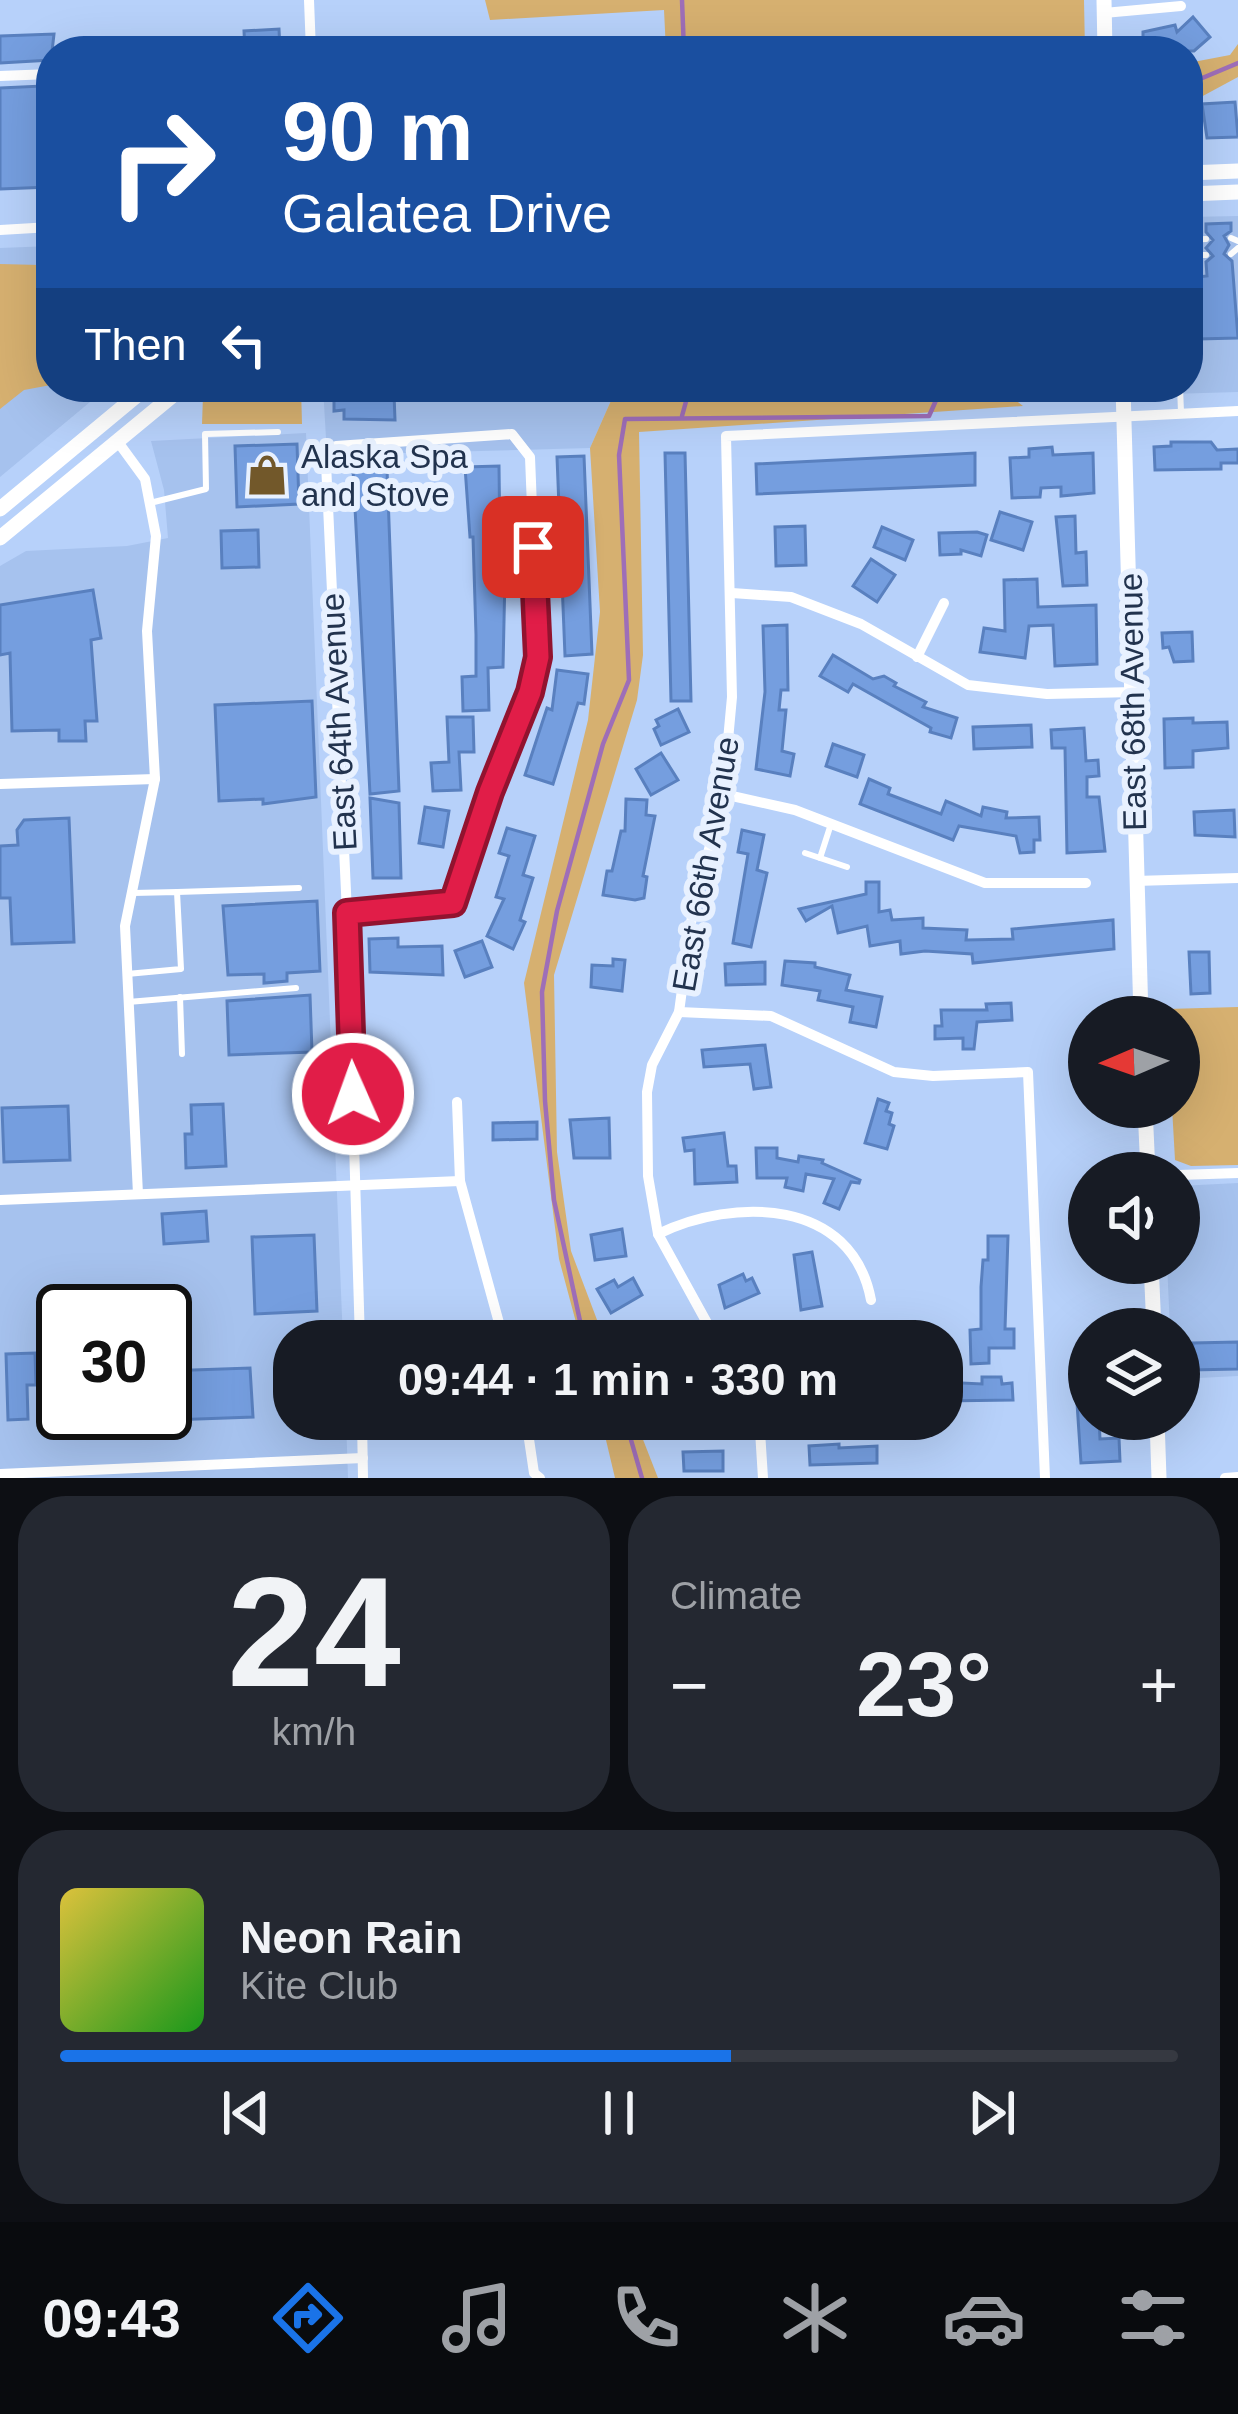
<!DOCTYPE html>
<html lang="en">
<head>
<meta charset="utf-8">
<style>
	:root { --surface:#171b24; --page:#242831; --text:#f1f3f6; --muted:#9ea1a6; --line:#363941; --accent:#1a73e8 }
	body { margin:0; font-family:Helvetica,sans-serif; background:var(--page); color:var(--text); height:100vh; display:flex; flex-direction:column; font-size:45px; white-space:nowrap }
	* { box-sizing:border-box; margin:0 }
	p { font-size:39px; color:var(--muted) }
	.icon { flex:none; width:66px; height:66px; fill:none; stroke:currentColor; stroke-width:2; stroke-linecap:round; stroke-linejoin:round }
	.map { position:relative; height:1478px; overflow:hidden }
	.side { display:flex; flex-direction:column; gap:18px; padding:18px; background:#0d0f14; flex:1 }
	.side>* { flex:none }
	.guide { position:absolute; left:36px; top:36px; width:1167px; height:366px; border-radius:48px; box-shadow:0 12px 48px #0002; background:#1a4fa0; color:#fff; overflow:hidden }
	.needle { width:78px; rotate:268deg }
	.tools { position:absolute; left:1068px; top:996px; display:grid; gap:24px }
	.tools a { display:grid; place-items:center; width:132px; height:132px; border-radius:50%; background:var(--surface); box-shadow:0 12px 48px #0002; font-size:60px }
	.speed { position:absolute; left:36px; top:1284px; display:flex; gap:24px; font-size:60px; font-weight:700; text-align:center }
	.speed>* { display:grid; place-content:center; width:156px; height:156px; border-radius:50%; background:var(--surface); box-shadow:0 12px 48px #0002; line-height:1 }
	.speed .limit { border:6px solid #111; border-radius:18px; background:#fff; color:#111 }
	.pin { position:absolute; display:grid; place-items:center; width:102px; height:102px; color:#fff; margin:-51px; border-radius:24px; box-shadow:0 6px 18px #0006 }
	.me { position:absolute; width:132px; margin:-66px; rotate:358deg; stroke-linejoin:round; filter:drop-shadow(0 0 9px #0008) }
	.turn { display:flex; align-items:center; gap:42px; height:252px; padding:0 48px; font-size:54px }
	.turn .icon { width:156px; height:156px; stroke-width:2.5 }
	.turn b { display:block; font-size:84px; line-height:102px }
	.then { display:flex; align-items:center; height:114px; padding:0 48px; background:#0003; gap:24px; font-size:45px }
	.big { font-size:90px; font-weight:600; line-height:1.1 }
	.side .widget { flex:1; display:flex; flex-direction:column; justify-content:center; gap:18px; min-width:0; padding:0 42px; border-radius:48px; background:var(--page) }
	.side .dial { align-items:center; gap:0 }
	.dial b { font-size:156px; line-height:1 }
	.song { display:flex; align-items:center; gap:36px }
	.cover { width:144px; height:144px; border-radius:18px; background:linear-gradient(135deg,hsl(50 70% 55%),hsl(120 70% 35%)) }
	.played { height:12px; border-radius:6px; background:linear-gradient(90deg,var(--accent) 60%,var(--line) 60%) }
	.keys { display:flex; justify-content:space-around; direction:ltr }
	.heat { display:flex; justify-content:space-between; align-items:center; font-size:66px; direction:ltr }
	.side .tiles { flex:1; display:grid; gap:18px; grid-template-columns:1fr 1fr }
	.widget:last-child { grid-column:span 2 }
	.trip { position:absolute; left:273px; top:1320px; width:690px; height:120px; border-radius:48px; background:var(--surface); box-shadow:0 12px 48px #0002; font-weight:600; line-height:120px; text-align:center }
	.menu { display:flex; height:192px; justify-content:space-around; align-items:center; background:#090b0e; color:var(--muted) }
	.menu .icon { width:84px; height:84px }
	.menu .current { color:var(--accent) }
	.menu b { font-size:54px; color:var(--text) }
	.map>svg:first-child { display:block }
	.built { fill:#a6c2ee; fill-rule:evenodd }
	.green { fill:#d6b070 }
	.lines { fill:none; stroke-linecap:round; stroke-linejoin:round }
	.stream { stroke:#9e6eb8; stroke-width:4.5 }
	.building { fill:#759edf; stroke:#5980bf; stroke-width:3 }
	.lane { stroke:#fff; stroke-width:6 }
	.street { stroke:#fff; stroke-width:10 }
	.secondary { stroke:#fff; stroke-width:15 }
	.route-casing { stroke:#92132f; stroke-width:30 }
	.route { stroke:#e11d48; stroke-width:21 }
	.labels { text-anchor:middle; stroke-width:12; stroke-linejoin:round; paint-order:stroke }
	.poi-label { font-size:33px; fill:#22334e; stroke:#e8f1ff; text-anchor:start }
	.street-label { font-size:33px; fill:#22334e; stroke:#e8f1ff }
</style>
</head>
<body>
<div class="map">
<svg width="1238" height="1478" viewBox="0 0 1238 1478">
	<rect width="100%" height="100%" fill="#b7d1fa"/>
	<g class="built">
		<path d="M1238 216V392L1136 395V387H1188V217Z"/>
		<path d="M51 246V387H108L0 477V248Z"/>
		<path d="M323 387H617L590 448 327 455Z"/>
		<path d="M726 387H1102V397L727 417Z"/>
		<path d="M306 433 343 1341H294V1419H346L348 1478H0V566L26 551 127 546 168 538 164 490 151 441ZM63 1311H165V1413H63Z"/>
		<path d="M1238 1183V1376L1179 1379V1329H1170L1167 1263H1179V1186Z"/>
	</g>
	<g class="green">
		<path d="M485 0H1084L1085 51H666L664 10 490 20Z"/>
		<path d="M1238 44V77L1188 104V63L1230 55Z"/>
		<path d="M0 264 40 265 51 273V385L24 390 0 409Z"/>
		<path d="M215 387H301L302 424H202L203 396Z"/>
		<path d="M617 387H741L744 398 920 395V387H996V395H1009L1023 406 639 432 643 655 637 700 554 975 557 1152 571 1251 605 1341H581L559 1259 524 983 588 720 600 612 590 448Z"/>
		<path d="M1238 1007V1165L1191 1166 1175 1160 1172 1107H1179V1017H1168L1167 1009Z"/>
		<path d="M601 1419H635L658 1478H615Z"/>
	</g>
	<g class="lines">
		<g class="stream">
			<path d="M682 0 684 51"/>
			<path d="M1188 84 1238 63"/>
			<path d="M682 416 690 387"/>
			<path d="M590 1341 580 1321 554 1200 545 1101 542 992 557 911 603 744 629 680 619 455 625 419 929 416 942 387"/>
			<path d="M625 1419 642 1478"/>
		</g>
	</g>
	<g class="building">
		<path d="M1193 17 1210 37 1194 51H1143V32L1175 25 1177 32Z"/>
		<path d="M279 29 280 51H245L244 31Z"/>
		<path d="M54 34 51 60 0 63V36Z"/>
		<path d="M42 86 44 161H49L50 187 0 189V88Z"/>
		<path d="M1235 102 1238 137 1207 138 1202 104Z"/>
		<path d="M1231 223V231L1224 236 1229 245 1224 254 1232 261 1238 338 1198 339V361H1188V307L1198 306 1197 277 1207 276 1206 262 1213 256 1206 248 1213 240 1206 232V224Z"/>
		<path d="M394 394 395 420 344 419V410L334 411V399Z"/>
		<path d="M1171 442H1211L1217 450 1238 449V463H1221V469L1155 470 1154 447 1171 446Z"/>
		<path d="M297 444 299 504 237 507 235 446Z"/>
		<path d="M1052 447 1053 455 1093 453 1094 493 1061 496V487L1041 488 1040 497 1012 498 1010 458 1029 457V449Z"/>
		<path d="M665 453H685L691 701H671Z"/>
		<path d="M975 453V485L757 494 756 464Z"/>
		<path d="M584 456 592 654 565 656 557 457Z"/>
		<path d="M499 466 500 548H504L505 575 503 667 488 668 489 710 463 711 462 677 476 676V635L473 537H470L465 467Z"/>
		<path d="M387 469 399 791 370 794 353 470Z"/>
		<path d="M1000 512 1032 522 1023 550 991 540Z"/>
		<path d="M1075 516 1076 553 1086 552 1087 585 1063 586 1056 517Z"/>
		<path d="M805 526 806 565 776 566 775 527Z"/>
		<path d="M882 527 913 540 905 560 874 547Z"/>
		<path d="M258 530 259 567 222 568 221 531Z"/>
		<path d="M977 532 987 535 981 556 961 550V554L940 555 939 533Z"/>
		<path d="M871 559 895 575 877 602 853 586Z"/>
		<path d="M1037 579 1038 607 1096 605 1097 664 1055 666 1053 625 1029 626 1025 658 980 652 984 628 1005 631 1004 580Z"/>
		<path d="M93 590 101 638 91 640 97 721H85L86 741H59V730L12 731 10 653 0 655V605Z"/>
		<path d="M787 625 788 690H781L779 710H786L782 751 794 754 790 776 756 769 765 692 763 626Z"/>
		<path d="M1192 632 1193 661 1174 662 1169 647 1163 648 1162 633Z"/>
		<path d="M833 655 873 679 884 676 896 683 894 686 926 702 923 707 957 718 951 738 930 732 931 728 853 684 848 692 820 676Z"/>
		<path d="M557 670 588 674 584 704 578 703 553 784 525 775 547 708 552 710Z"/>
		<path d="M312 701 316 797 263 804V799L219 801 215 705Z"/>
		<path d="M678 709 689 732 661 745 654 729 659 726 656 720Z"/>
		<path d="M447 717H473L474 752H459L461 790 433 791 431 763 449 762Z"/>
		<path d="M1193 718V723L1227 722 1228 748 1193 751V767L1165 768 1164 719Z"/>
		<path d="M1031 725 1032 747 974 749 973 727Z"/>
		<path d="M1084 728 1086 761 1098 760 1099 776 1087 777V797H1099L1105 851 1067 853 1065 748H1052L1051 730Z"/>
		<path d="M833 744 864 755 857 777 826 766Z"/>
		<path d="M661 753 678 780 651 795 636 769Z"/>
		<path d="M869 779 890 788 888 794 941 814 946 801 981 816 983 807 1007 812 1006 818 1039 817 1040 840H1034V852L1020 853 1016 836 959 826 953 840 860 804Z"/>
		<path d="M370 798 399 803 401 878H373Z"/>
		<path d="M626 799 647 800 646 815 655 816 643 876 647 877 644 898 635 900 603 895 607 871H612L621 831H625Z"/>
		<path d="M425 807 449 811 443 847 419 843Z"/>
		<path d="M1234 810 1235 837 1195 835 1194 812Z"/>
		<path d="M69 818 74 942 12 944 10 898H0V846L18 845 17 830 24 820Z"/>
		<path d="M507 828 535 836 523 875 533 878 520 920 525 922 513 949 487 936 504 899 496 897 509 856 499 853Z"/>
		<path d="M742 830 764 835 757 870 767 873 751 947 733 943 748 854 738 852Z"/>
		<path d="M866 882H879V912L890 910 892 920 923 918V928L967 930 966 940 1013 939 1012 929 1113 920 1114 949 973 963 972 954 925 951 901 954 900 941 870 946 867 926 838 933 832 906 806 921 799 909 866 894Z"/>
		<path d="M317 901 320 971 287 973V981L264 983V974L228 975 223 906Z"/>
		<path d="M398 938V947L442 946 443 975 370 972 369 939Z"/>
		<path d="M482 941 492 967 465 977 455 951Z"/>
		<path d="M1189 952H1209L1210 993 1191 994Z"/>
		<path d="M613 959 625 960 622 991 591 987 592 965 613 966Z"/>
		<path d="M785 961 815 963V967L850 975 846 990 882 997 876 1027 850 1022 853 1007 818 1000 820 991 782 985Z"/>
		<path d="M765 962V984L726 985 725 964Z"/>
		<path d="M310 995 312 1052 229 1055 227 1001Z"/>
		<path d="M1011 1003 1012 1020 977 1022 974 1049H963V1038L935 1039V1026H942L941 1010H987L986 1004Z"/>
		<path d="M765 1045 771 1087 754 1089 750 1064 704 1067 702 1050Z"/>
		<path d="M878 1099 889 1103 886 1111 892 1113 889 1124 894 1126 887 1149 865 1143Z"/>
		<path d="M223 1104 226 1166 186 1168 185 1134H192L191 1105Z"/>
		<path d="M68 1106 70 1160 4 1162 2 1108Z"/>
		<path d="M609 1118 610 1158H574L570 1120Z"/>
		<path d="M537 1122V1139L493 1140V1123Z"/>
		<path d="M724 1133 728 1166H736L737 1182 695 1184 694 1150 685 1151 683 1138Z"/>
		<path d="M756 1148H777V1158L798 1162 799 1156 823 1160 822 1163 860 1180 859 1183 851 1182 839 1209 824 1203 834 1179 806 1174 803 1191 785 1187 787 1178H757Z"/>
		<path d="M206 1211 208 1241 164 1244 162 1214Z"/>
		<path d="M622 1229 626 1256 595 1260 591 1235Z"/>
		<path d="M314 1235 317 1311 255 1314 252 1237Z"/>
		<path d="M988 1236H1008L1005 1329H1014V1348H989V1363L971 1364 970 1330 981 1329V1287L983 1260H988Z"/>
		<path d="M812 1252 822 1306 801 1310 794 1255Z"/>
		<path d="M743 1274 746 1281 752 1278 759 1293 725 1308 719 1285Z"/>
		<path d="M633 1278 642 1295 611 1313 597 1289 614 1280 618 1287Z"/>
		<path d="M1238 1342V1369L1191 1370 1193 1343Z"/>
		<path d="M35 1353 36 1385H27L28 1419 8 1420 6 1354Z"/>
		<path d="M250 1368 253 1417 171 1420 170 1384H165V1371Z"/>
		<path d="M982 1377H1001L1002 1384 1012 1383 1013 1400 942 1401V1382L982 1384Z"/>
		<path d="M1089 1387V1419H1099L1100 1439 1119 1438 1120 1461 1081 1463 1076 1388Z"/>
		<path d="M839 1444V1448L877 1446V1463L810 1465 809 1446Z"/>
		<path d="M723 1451V1471H684L683 1452Z"/>
	</g>
	<g class="lines">
		<g class="lane">
			<path d="M436 51H447"/>
			<path d="M1231 238 1238 241"/>
			<path d="M1188 240 1206 239"/>
			<path d="M1231 254 1238 248"/>
			<path d="M1188 255H1206"/>
			<path d="M565 387 568 396"/>
			<path d="M760 387V391"/>
			<path d="M1180 387 1181 412"/>
			<path d="M150 503 206 489 205 434 278 432"/>
			<path d="M805 853 847 867"/>
			<path d="M820 858 831 824"/>
			<path d="M177 892 299 888"/>
			<path d="M127 974 181 969 177 892 133 893"/>
			<path d="M180 997 182 1054"/>
			<path d="M128 1002 296 988"/>
		</g>
		<g class="street">
			<path d="M309 0 311 51"/>
			<path d="M1104 13 1181 6"/>
			<path d="M0 76 51 74"/>
			<path d="M0 230 51 227"/>
			<path d="M118 442 145 479 156 536 147 631 155 779 125 926 138 1194"/>
			<path d="M732 593 791 597 861 624 968 685 1047 694 1135 692"/>
			<path d="M917 657 944 603"/>
			<path d="M0 784 155 779"/>
			<path d="M723 794 795 810 985 883H1086"/>
			<path d="M1135 881 1238 878"/>
			<path d="M347 913 453 903 490 792 530 691 538 657 530 457 512 434 336 446 326 463 347 913 360 1341"/>
			<path d="M679 1012 771 1016 894 1072 933 1076 1028 1072 1045 1478"/>
			<path d="M457 1102 460 1181 504 1341"/>
			<path d="M1179 1175 1238 1173"/>
			<path d="M0 1200 460 1181"/>
			<path d="M658 1234C734 1197 852 1198 871 1300"/>
			<path d="M717 1341 658 1234 648 1176 647 1092 652 1065 679 1012 692 916 723 794 732 697 726 436 1238 411"/>
			<path d="M362 1419 363 1478"/>
			<path d="M526 1419 534 1473 540 1478"/>
			<path d="M755 1419 760 1431 763 1478"/>
			<path d="M0 1474 363 1458"/>
			<path d="M1225 1478 1238 1477"/>
		</g>
		<g class="secondary">
			<path d="M1104 0 1105 51"/>
			<path d="M1188 173 1238 171"/>
			<path d="M1188 194 1238 192"/>
			<path d="M1123 387 1141 1017"/>
			<path d="M0 509 147 387"/>
			<path d="M0 538 183 387"/>
			<path d="M1145 1107 1148 1173"/>
			<path d="M1151 1263 1154 1329"/>
			<path d="M1157 1419 1159 1478"/>
		</g>
	</g>
	<g class="lines">
		<g class="route-casing">
			<path id="route" d="M353 1094 347 913 453 903 490 792 530 692 538 657 533 547"/>
		</g>
		<use href="#route" class="route"/>
	</g>
	<defs>
		<g id="shop-bare" transform="scale(3.24)"><path d="M-5-2.5h2.3a2.7 3.5 0 0 1 5.4 0H5L5.5 6h-11ZM-1.5-2.5h3a1.5 2.3 0 0 0-3 0Z" fill="#72582a" stroke="#e8f1ff" stroke-width="2.5" paint-order="stroke"/></g>
	</defs>
	<g fill-rule="evenodd">
		<use href="#shop-bare" x="267" y="475"/>
	</g>
	<g class="labels">
		<g class="poi-label">
			<text x="301" y="468">Alaska Spa<tspan x="301" dy="38">and Stove</tspan></text>
		</g>
		<g class="street-label">
			<text transform="translate(1132 702) rotate(-91)" y="12">East 68th Avenue</text>
			<text transform="translate(338 722) rotate(-93)" y="12">East 64th Avenue</text>
			<text transform="translate(705 864) rotate(-80)" y="12">East 66th Avenue</text>
		</g>
	</g>
</svg>
<div class="tools">
<a><svg class="needle" viewBox="-14 -14 28 28"><path d="M0-13l5 13h-10z" fill="#e53935"/><path d="M0 13l5-13h-10z" fill="#9ea1a6"/></svg></a>
<a><svg class="icon" aria-label="sound" viewBox="0 0 24 24"><path d="M4 9h4l5-4v14l-5-4H4zM17 9q2 3 0 6"/></svg></a>
<a><svg class="icon" aria-label="layers" viewBox="0 0 24 24"><path d="M12 4l9 5-9 5-9-5zM3 14l9 5 9-5"/></svg></a>
</div>
<div class="speed"><div class="limit">30</div></div>
<div class="pin" style="left:533px;top:547px;background:#d93025"><svg class="icon" aria-label="arrive" viewBox="0 0 24 24"><path d="M6 21V4h12l-3 4 3 4H6"/></svg></div>
<svg class="me" style="left:353px;top:1094px" viewBox="-20 -20 40 40"><circle r="17" fill="#e11d48" stroke="#fff" stroke-width="3"/><path d="M0-11L8 9 0 5-8 9z" fill="#fff"/></svg>
<div class="trip">09:44 · 1 min · 330 m</div>
<div class="guide">
<div class="turn"><svg class="icon" aria-label="right" viewBox="0 0 24 24"><path d="M7 20v-9h11M14 6l5 5-5 5"/></svg><div><b>90 m</b>Galatea Drive</div></div>
<div class="then">Then<svg class="icon" aria-label="left" viewBox="0 0 24 24"><path d="M17 20v-9H6M10 6l-5 5 5 5"/></svg></div>
</div>
</div>
<section class="side">
<div class="tiles">
<div class="widget dial"><b>24</b><p>km/h</p></div>
<div class="widget"><p>Climate</p>
<div class="heat"><a>−</a><b class="big">23°</b><a>+</a></div>
</div>
<div class="widget">
<div class="song"><i class="cover"></i><div><b>Neon Rain</b><p>Kite Club</p></div></div>
<div class="played"></div>
<div class="keys"><svg class="icon" aria-label="previous" viewBox="0 0 24 24"><path d="M18 5L8 12l10 7zM5 5v14"/></svg><svg class="icon" aria-label="pause" viewBox="0 0 24 24"><path d="M8 5v14M16 5v14"/></svg><svg class="icon" aria-label="next" viewBox="0 0 24 24"><path d="M6 5l10 7-10 7zM19 5v14"/></svg></div>
</div>
</div>
</section>
<nav class="menu">
<b>09:43</b>
<svg class="icon current" aria-label="directions" viewBox="0 0 24 24"><path d="M12 3l9 9-9 9-9-9zM9 14v-3h6M13 9l2 2-2 2"/></svg>
<svg class="icon" aria-label="music" viewBox="0 0 24 24"><path d="M9 18V5l10-2v13"/><circle cx="6" cy="18" r="3"/><circle cx="16" cy="16" r="3"/></svg>
<svg class="icon" aria-label="phone" viewBox="0 0 24 24"><path d="M5 4h4l2 5-3 2q2 4 5 5l2-3 5 2v4C11 20 4 13 5 4z"/></svg>
<svg class="icon" aria-label="climate" viewBox="0 0 24 24"><path d="M12 3v18M4 7l16 10M4 17L20 7"/></svg>
<svg class="icon" aria-label="car" viewBox="0 0 24 24"><path d="M5 17H2v-5l4-1 3-4h7l3 4 3 1v5h-3M9 17h6M6 11h13"/><circle cx="7" cy="17" r="2"/><circle cx="17" cy="17" r="2"/></svg>
<svg class="icon" aria-label="filters" viewBox="0 0 24 24"><path d="M4 7h16M4 17h16"/><circle cx="9" cy="7" r="2"/><circle cx="15" cy="17" r="2"/></svg>
</nav>
</body>
</html>
